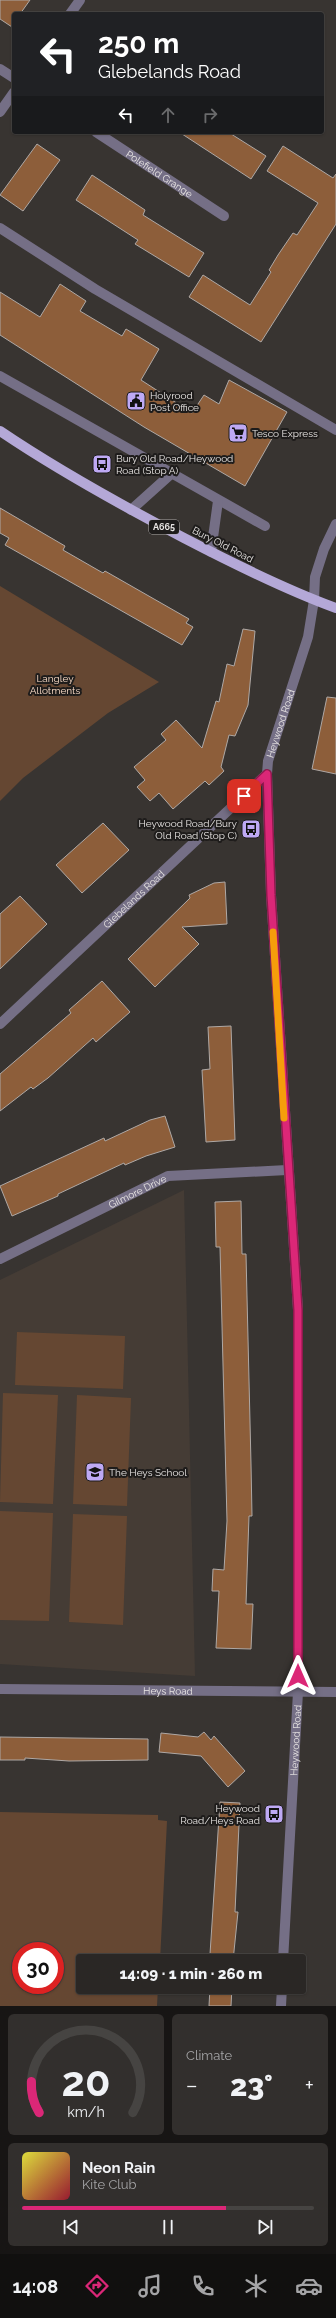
<!DOCTYPE html>
<html lang="en">
<head>
<meta charset="utf-8">
<style>
	:root { --surface:#2a2725; --page:#322f2d; --text:#f1f3f6; --muted:#a5a5a7; --line:#464442; --accent:#db2777 }
	body { margin:0; font-family:Raleway,sans-serif; background:var(--page); color:var(--text); height:100vh; display:flex; flex-direction:column; font-size:15px; white-space:nowrap }
	* { box-sizing:border-box; margin:0 }
	p { font-size:13px; color:var(--muted) }
	.icon { flex:none; width:22px; height:22px; fill:none; stroke:currentColor; stroke-width:2; stroke-linecap:round; stroke-linejoin:round }
	.map { position:relative; height:2006px; overflow:hidden }
	.panel { display:flex; flex-direction:column; gap:8px; padding:8px; background:#171514; flex:1 }
	.panel>* { flex:none }
	.hud { position:absolute; left:12px; top:12px; width:312px; height:122px; border-radius:4px; box-shadow:0 1px 3px #0004,0 0 0 1px var(--line); background:#202124; color:#fff; overflow:hidden }
	.speed { position:absolute; left:12px; top:1942px; display:flex; gap:8px; font-size:20px; font-weight:700; text-align:center }
	.speed>* { display:grid; place-content:center; width:52px; height:52px; border-radius:50%; background:var(--surface); box-shadow:0 1px 3px #0004,0 0 0 1px var(--line); line-height:1 }
	.speed .limit { border:6px solid #d22; background:#fff; color:#111 }
	.pin { position:absolute; display:grid; place-items:center; width:34px; height:34px; color:#fff; margin:-17px; border-radius:8px; box-shadow:0 2px 6px #0006 }
	.me { position:absolute; width:44px; margin:-22px; rotate:0deg; stroke-linejoin:round; filter:drop-shadow(0 0 3px #0008) }
	.turn { display:flex; align-items:center; gap:14px; height:84px; padding:0 20px; font-size:18px }
	.turn .icon { width:52px; height:52px; stroke-width:2.5 }
	.turn b { display:block; font-size:28px; line-height:34px }
	.lanes { display:flex; align-items:center; height:38px; padding:0 20px; background:#0003; justify-content:center; gap:20px; direction:ltr }
	.lanes .off { opacity:.35 }
	.big { font-size:30px; font-weight:800; line-height:1.1 }
	.panel .card { flex:1; display:flex; flex-direction:column; justify-content:center; gap:6px; min-width:0; padding:0 14px; border-radius:6px; background:var(--page) }
	.panel .dial { align-items:center; gap:0 }
	.dial svg { height:104px; overflow:visible; fill:none; stroke:var(--line); stroke-width:7; stroke-linecap:round; text-anchor:middle }
	.dial text { fill:var(--text); stroke:none }
	.song { display:flex; align-items:center; gap:12px }
	.cover { width:48px; height:48px; border-radius:6px; background:linear-gradient(135deg,hsl(60 70% 55%),hsl(350 70% 35%)) }
	.played { height:4px; border-radius:2px; background:linear-gradient(90deg,var(--accent) 70%,var(--line) 70%) }
	.keys { display:flex; justify-content:space-around; direction:ltr }
	.heat { display:flex; justify-content:space-between; align-items:center; font-size:22px; direction:ltr }
	.panel .tiles { flex:1; display:grid; gap:8px; grid-template-columns:1fr 1fr }
	.card:last-child { grid-column:span 2 }
	.trip { position:absolute; left:76px; top:1954px; width:230px; height:40px; border-radius:4px; background:var(--surface); box-shadow:0 1px 3px #0004,0 0 0 1px var(--line); font-weight:800; line-height:40px; text-align:center }
	.tabs { display:flex; height:64px; justify-content:space-around; align-items:center; background:#11100f; color:var(--muted) }
	.tabs .icon { width:28px; height:28px }
	.tabs .on { color:var(--accent) }
	.tabs b { font-size:18px; color:var(--text) }
	.map>svg:first-child { display:block }
	.built { fill:#453c35 }
	.green { fill:#654732; fill-rule:evenodd }
	.building { fill:#8d5e3a; stroke:#aea8a5 }
	.lines { fill:none; stroke-linecap:round; stroke-linejoin:round }
	.minor { stroke:#756f86; stroke-width:10 }
	.major { stroke:#b4a8d7; stroke-width:10 }
	.route-casing { stroke:#8e194d; stroke-width:10 }
	.route { stroke:#db2777; stroke-width:7 }
	.slow { stroke:#f59e0b; stroke-width:7 }
	.labels { text-anchor:middle; stroke-width:4; stroke-linejoin:round; paint-order:stroke }
	.shield { fill:#1e1c1b; stroke:#aca9a8; stroke-width:1 }
	.shield-label { font-size:9px; font-weight:bold; fill:#e9e6e4 }
	.street-label { font-size:10px; fill:#e9e6e4; stroke:#1e1c1b }
	.poi-label { font-size:10px; fill:#e9e6e4; stroke:#1e1c1b; text-anchor:start }
	.park-label { font-size:10px; fill:#fbddc8; stroke:#1e1c1b }
</style>
</head>
<body>
<div class="map">
<svg width="336" height="2006" viewBox="0 0 336 2006">
	<rect width="100%" height="100%" fill="#383431"/>
	<path class="built" d="M184 1190 195 1676 0 1664V1280Z"/>
	<g class="green">
		<path d="M0 586 159 682 108 713 23 778 0 801Z"/>
		<path d="M17 1332 125 1336 123 1389 15 1385Z"/>
		<path d="M3 1393 58 1395 53 1504 0 1502Z"/>
		<path d="M77 1395 131 1398 127 1506 73 1504Z"/>
		<path d="M0 1511 53 1513 49 1621 0 1620Z"/>
		<path d="M73 1514 127 1516 123 1625 69 1622Z"/>
		<path d="M0 1812 158 1815V1820L167 1821 160 1961H83V1987H158L157 2006H0ZM21 1951H55V1985H21Z"/>
	</g>
	<g class="building">
		<path d="M0 0H30L20 14H14L12 27 0 19Z"/>
		<path d="M179 132H228L266 156 251 179Z"/>
		<path d="M37 144 60 160 23 211 0 195Z"/>
		<path d="M283 146 333 178 336 174V224L261 342 189 297 203 275 250 305 271 272 269 270 278 255 293 233 297 235 318 203 267 171Z"/>
		<path d="M92 175 145 210 143 215 204 253 189 277 135 244 138 240 76 200Z"/>
		<path d="M60 284 86 301 80 311 122 336 126 329 159 349 141 380 192 413 204 395 219 404 229 380 287 412 245 486 144 427 0 335V292L40 317Z"/>
		<path d="M0 508 65 546 63 550 103 573 105 571 189 619 186 623 193 627 182 645 5 545 9 538 0 533Z"/>
		<path d="M243 629 255 631 248 705 235 736 229 735 221 767 224 771 209 785 205 781 173 809 159 793 150 801 137 787 145 780 134 767 166 740 161 734 176 720 202 748 216 701 219 702 227 664 234 666Z"/>
		<path d="M327 697 336 698V774L312 769Z"/>
		<path d="M103 823 129 850 82 893 56 865Z"/>
		<path d="M225 882 227 924 182 927 199 944 155 987 128 959 190 898 189 895 214 883Z"/>
		<path d="M20 896 47 924 0 969V914Z"/>
		<path d="M102 981 130 1012 96 1042 93 1038 48 1078 33 1089 31 1087 0 1111V1074L71 1013 69 1010Z"/>
		<path d="M231 1026 235 1140 206 1142 202 1070 210 1069 208 1027Z"/>
		<path d="M165 1116 175 1147 146 1156 125 1165 124 1163 58 1194V1196L12 1216 0 1186 104 1138 105 1141 150 1120Z"/>
		<path d="M241 1201 242 1254H246L251 1464 252 1516H249L246 1604H253L251 1649 216 1648 219 1591H212L213 1569 224 1570 227 1521 220 1247H216L215 1202Z"/>
		<path d="M204 1732 211 1740 214 1736 245 1771 228 1787 201 1756 159 1752 161 1733 198 1737Z"/>
		<path d="M0 1737 148 1739V1760L69 1761 25 1758V1760H0Z"/>
		<path d="M220 1802 240 1803 235 1912H238L233 1961H212L213 1954H210Z"/>
		<path d="M210 1987H232L231 2006H209Z"/>
	</g>
	<g class="lines">
		<g class="minor">
			<path d="M70 14 80 0"/>
			<path d="M0 69 14 78"/>
			<path d="M0 112 14 92"/>
			<path id="s1" d="M96 132 224 216"/>
			<path d="M0 228 95 289 336 430"/>
			<path d="M0 376 265 526"/>
			<path d="M131 510 171 474"/>
			<path d="M211 552 218 501"/>
			<path id="s2" d="M0 1024 267 774"/>
			<path id="s3" d="M0 1259 168 1176 287 1170"/>
			<path id="s4" d="M0 1689 336 1692"/>
			<path id="s5" d="M283 1961 298 1692V1310L271 895 267 774 268 761 308 637 314 600 315 577 324 549 336 524"/>
			<path d="M281 2006 282 1987"/>
		</g>
		<path class="major" d="M0 431C59 471 121 505 184 538 234 564 284 589 336 608"/>
	</g>
	<g class="lines">
		<g class="route-casing">
			<path id="route" d="M244 796 267 774 271 895 298 1310V1676"/>
		</g>
		<use href="#route" class="route"/>
		<path class="slow" d="M273 932 284 1118"/>
	</g>
	<defs>
		<g id="civic-square" transform="scale(1)"><rect x="-9" y="-9" width="18" height="18" rx="4" fill="#bea9f4" stroke="#1e1c1b"/><path d="M-.6-6.5H3V-4.5H.6V-3L4-1V1h2V6H-6V1h2V-1L-.6-3ZM-1.2 2.5V6h2.4V2.5Z" fill="#111"/></g>
		<g id="supermarket-square" transform="scale(1)"><rect x="-9" y="-9" width="18" height="18" rx="4" fill="#bea9f4" stroke="#1e1c1b"/><path d="M-6-5.5h2.5l.6 2H6L4.5 2H-2.5L-4.4-4H-6ZM-1.5 3.2a1.3 1.3 0 1 0 .1 0ZM3 3.2a1.3 1.3 0 1 0 .1 0Z" fill="#111"/></g>
		<g id="bus-square" transform="scale(1)"><rect x="-9" y="-9" width="18" height="18" rx="4" fill="#bea9f4" stroke="#1e1c1b"/><path d="M-5-6H5V4H4V6H2V4H-2V6H-4V4H-5ZM-3.5-4V0h7V-4ZM-3.5 1.2v1.5H-2V1.2ZM2 1.2v1.5H3.5V1.2Z" fill="#111"/></g>
		<g id="school-square" transform="scale(1)"><rect x="-9" y="-9" width="18" height="18" rx="4" fill="#bea9f4" stroke="#1e1c1b"/><path d="M0-5L7-2L0 1L-7-2ZM-4 1L0 2.5L4 1V4Q0 6-4 4Z" fill="#111"/></g>
	</defs>
	<g fill-rule="evenodd">
		<use href="#civic-square" x="136" y="401"/>
		<use href="#supermarket-square" x="238" y="433"/>
		<use href="#bus-square" x="102" y="464"/>
		<use href="#bus-square" x="251" y="829"/>
		<use href="#school-square" x="95" y="1472"/>
		<use href="#bus-square" x="274" y="1814"/>
	</g>
	<g class="labels">
		<rect class="shield" x="149" y="520" width="30" height="14" rx="3"/>
		<g class="shield-label">
			<text x="164" y="530">A665</text>
		</g>
		<g class="street-label">
			<text dy="4" stroke="none"><textPath href="#s1" startOffset="76">Polefield Grange</textPath></text>
			<text transform="translate(223 544) rotate(27)" y="4">Bury Old Road</text>
			<text dy="4" stroke="none"><textPath href="#s5" startOffset="1241">Heywood Road</textPath></text>
			<text dy="4" stroke="none"><textPath href="#s2" startOffset="183">Glebelands Road</textPath></text>
			<text dy="4" stroke="none"><textPath href="#s3" startOffset="153">Gilmore Drive</textPath></text>
			<text dy="4" stroke="none"><textPath href="#s4" startOffset="168">Heys Road</textPath></text>
			<text dy="4" stroke="none"><textPath href="#s5" startOffset="221">Heywood Road</textPath></text>
		</g>
		<g class="poi-label">
			<text x="150" y="399">Holyrood<tspan x="150" dy="12">Post Office</tspan></text>
			<text x="252" y="437">Tesco Express</text>
			<text x="116" y="462">Bury Old Road/Heywood<tspan x="116" dy="12">Road (Stop A)</tspan></text>
			<text x="237" y="827" text-anchor="end">Heywood Road/Bury<tspan x="237" dy="12">Old Road (Stop C)</tspan></text>
			<text x="109" y="1476">The Heys School</text>
			<text x="260" y="1812" text-anchor="end">Heywood<tspan x="260" dy="12">Road/Heys Road</tspan></text>
		</g>
		<g class="park-label">
			<text x="55" y="682">Langley<tspan x="55" dy="12">Allotments</tspan></text>
		</g>
	</g>
</svg>
<div class="speed"><div class="limit">30</div></div>
<div class="pin" style="left:244px;top:796px;background:#d93025"><svg class="icon" aria-label="arrive" viewBox="0 0 24 24"><path d="M6 21V4h12l-3 4 3 4H6"/></svg></div>
<svg class="me" style="left:298px;top:1676px" viewBox="-20 -20 40 40"><path d="M0-17L14 15 0 8-14 15z" fill="#db2777" stroke="#fff" stroke-width="4"/></svg>
<div class="trip">14:09 · 1 min · 260 m</div>
<div class="hud">
<div class="turn"><svg class="icon" aria-label="left" viewBox="0 0 24 24"><path d="M17 20v-9H6M10 6l-5 5 5 5"/></svg><div><b>250 m</b>Glebelands Road</div></div>
<div class="lanes"><svg class="icon" aria-label="left" viewBox="0 0 24 24"><path d="M17 20v-9H6M10 6l-5 5 5 5"/></svg><svg class="icon off" aria-label="ahead" viewBox="0 0 24 24"><path d="M12 20V5M6 11l6-6 6 6"/></svg><svg class="icon off" aria-label="right" viewBox="0 0 24 24"><path d="M7 20v-9h11M14 6l5 5-5 5"/></svg></div>
</div>
</div>
<section class="panel">
<div class="tiles">
<div class="card dial"><svg viewBox="0 0 100 80">
<path d="M14 69A42 42 0 1 1 86 69"/>
<path d="M14 69A42 42 0 0 1 8 45" stroke="#db2777"/>
<text x="50" y="56" font-size="32" font-weight="700">20</text>
<text x="50" y="72" font-size="11">km/h</text>
</svg></div>
<div class="card"><p>Climate</p>
<div class="heat"><a>−</a><b class="big">23°</b><a>+</a></div>
</div>
<div class="card">
<div class="song"><i class="cover"></i><div><b>Neon Rain</b><p>Kite Club</p></div></div>
<div class="played"></div>
<div class="keys"><svg class="icon" aria-label="previous" viewBox="0 0 24 24"><path d="M18 5L8 12l10 7zM5 5v14"/></svg><svg class="icon" aria-label="pause" viewBox="0 0 24 24"><path d="M8 5v14M16 5v14"/></svg><svg class="icon" aria-label="next" viewBox="0 0 24 24"><path d="M6 5l10 7-10 7zM19 5v14"/></svg></div>
</div>
</div>
</section>
<nav class="tabs">
<b>14:08</b>
<svg class="icon on" aria-label="directions" viewBox="0 0 24 24"><path d="M12 3l9 9-9 9-9-9zM9 14v-3h6M13 9l2 2-2 2"/></svg>
<svg class="icon" aria-label="music" viewBox="0 0 24 24"><path d="M9 18V5l10-2v13"/><circle cx="6" cy="18" r="3"/><circle cx="16" cy="16" r="3"/></svg>
<svg class="icon" aria-label="phone" viewBox="0 0 24 24"><path d="M5 4h4l2 5-3 2q2 4 5 5l2-3 5 2v4C11 20 4 13 5 4z"/></svg>
<svg class="icon" aria-label="climate" viewBox="0 0 24 24"><path d="M12 3v18M4 7l16 10M4 17L20 7"/></svg>
<svg class="icon" aria-label="car" viewBox="0 0 24 24"><path d="M5 17H2v-5l4-1 3-4h7l3 4 3 1v5h-3M9 17h6M6 11h13"/><circle cx="7" cy="17" r="2"/><circle cx="17" cy="17" r="2"/></svg>
</nav>
</body>
</html>
